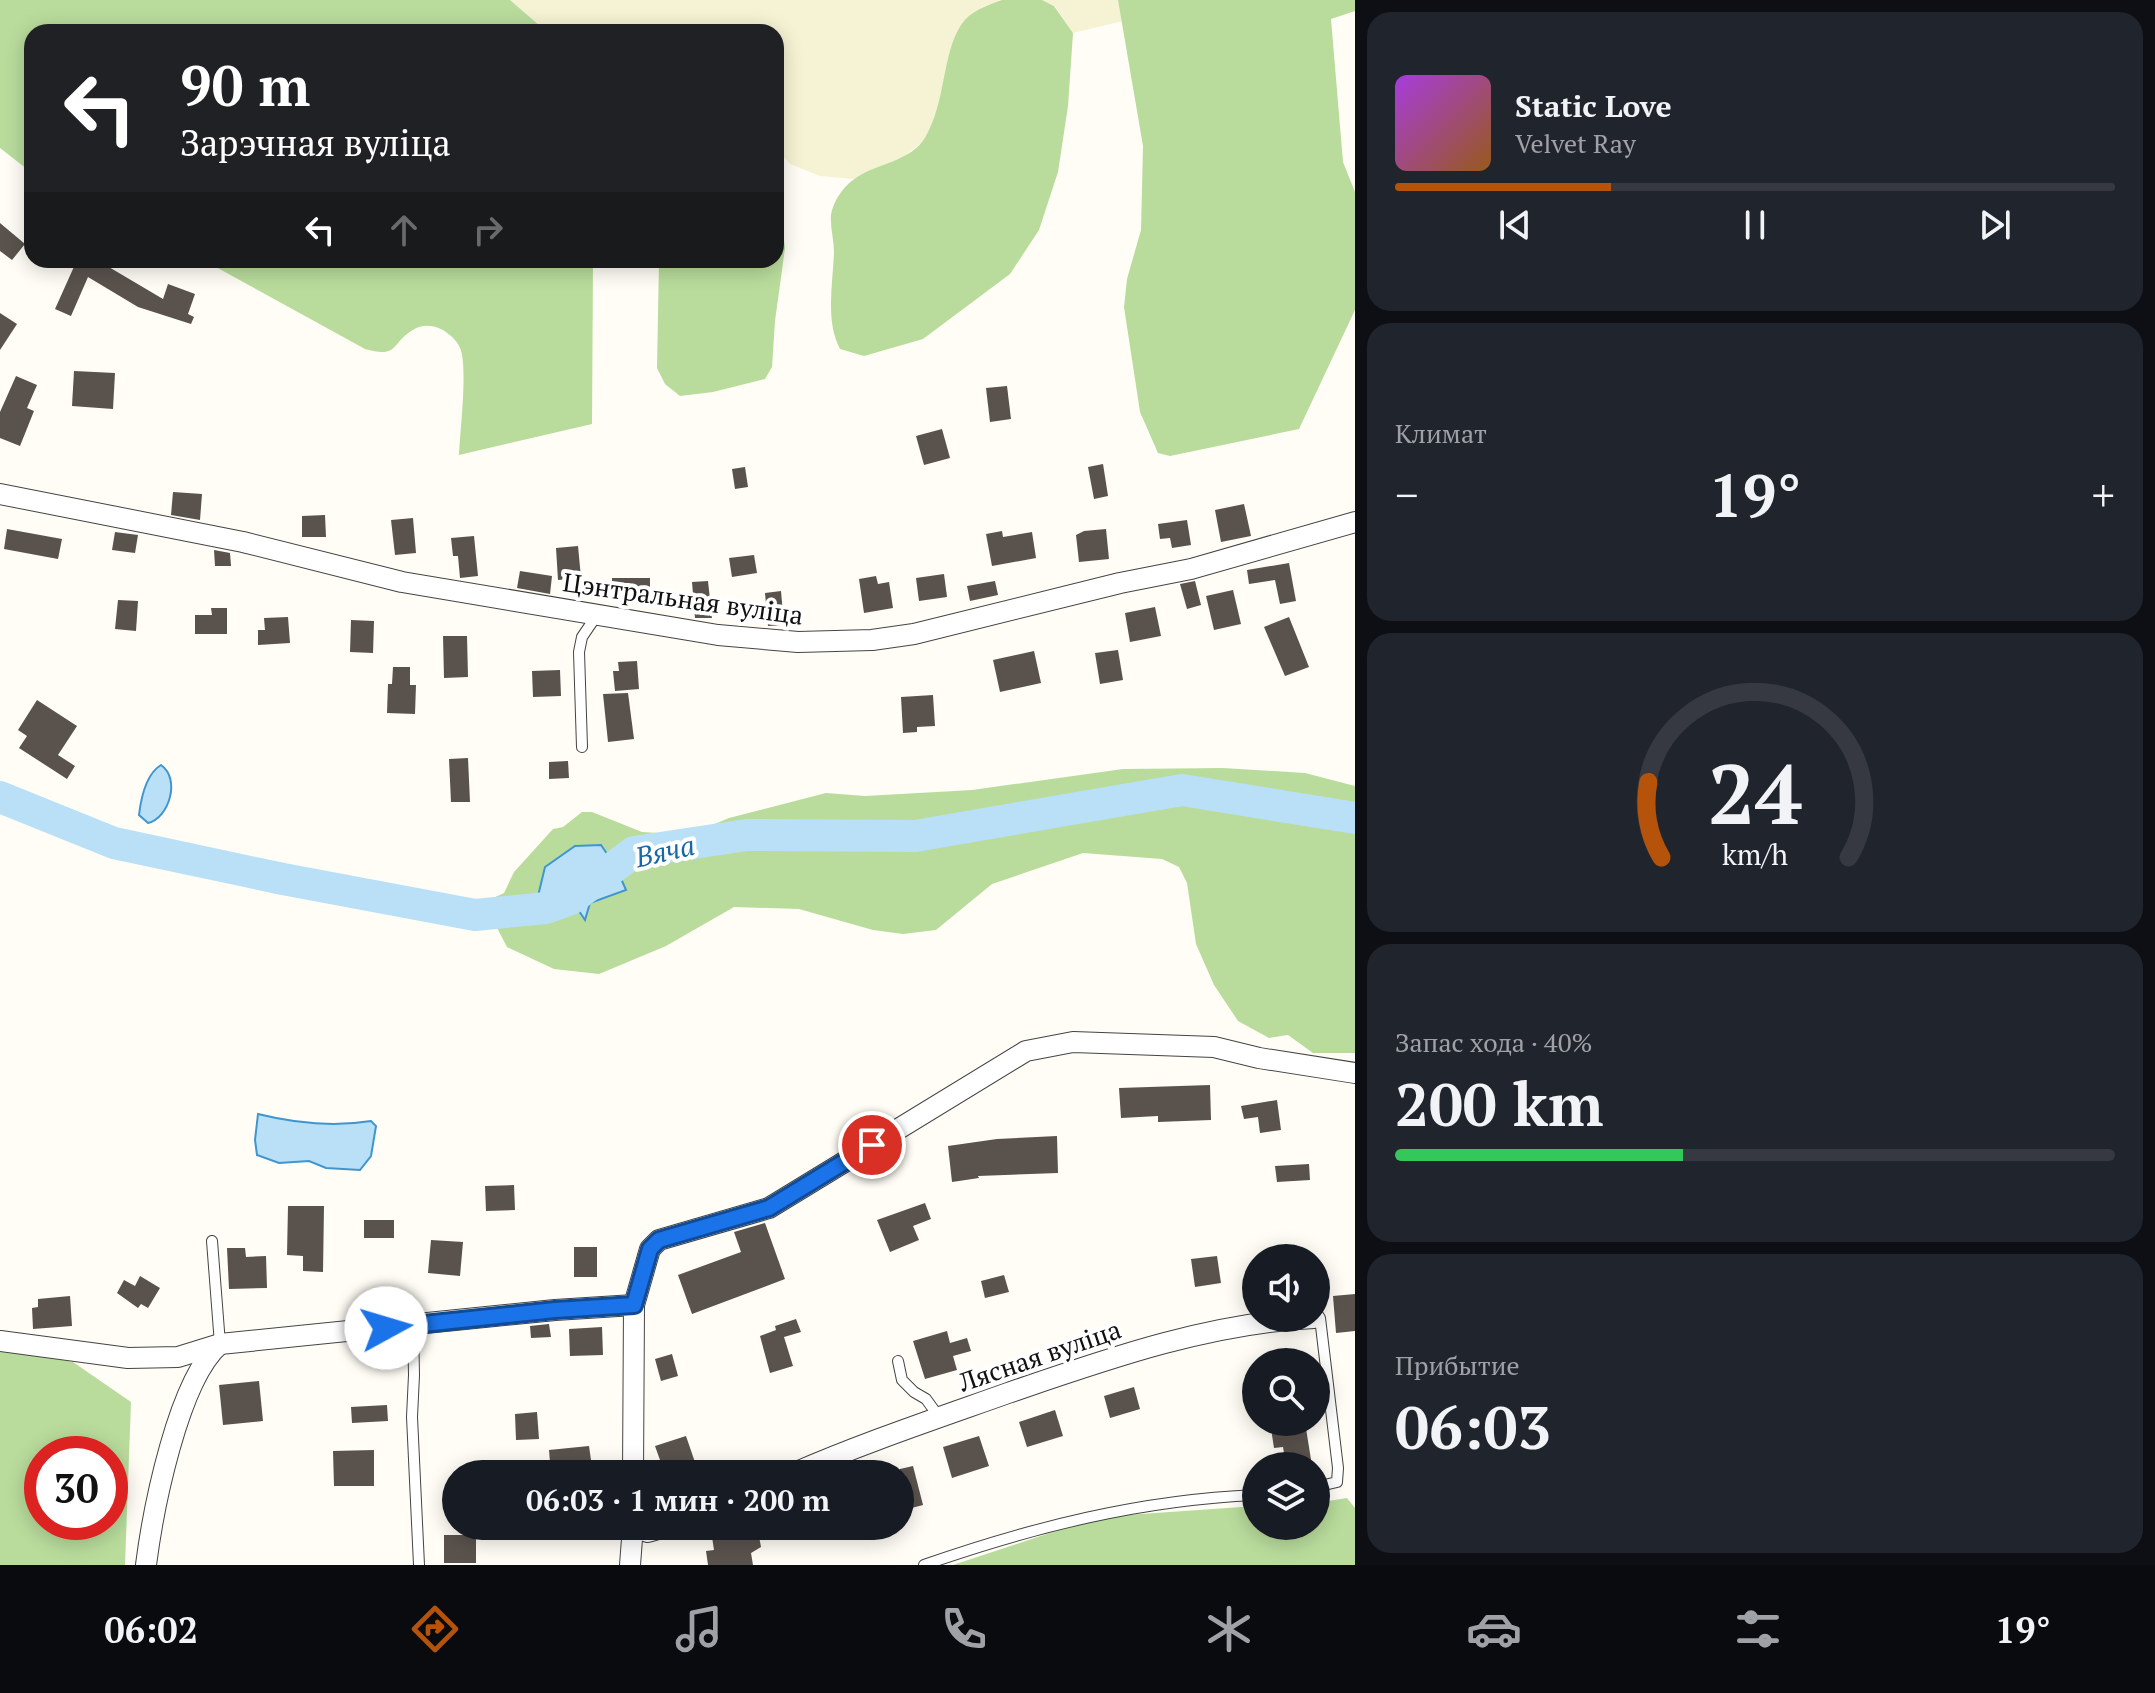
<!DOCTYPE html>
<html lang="ru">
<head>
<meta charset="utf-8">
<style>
	:root { --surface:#171b24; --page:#20242c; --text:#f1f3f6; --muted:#9ea1a6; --line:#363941; --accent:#b45309 }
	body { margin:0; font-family:"PT Serif",serif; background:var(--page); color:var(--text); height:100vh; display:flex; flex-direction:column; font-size:30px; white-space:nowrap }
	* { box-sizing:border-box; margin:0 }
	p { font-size:26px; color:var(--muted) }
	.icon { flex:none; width:44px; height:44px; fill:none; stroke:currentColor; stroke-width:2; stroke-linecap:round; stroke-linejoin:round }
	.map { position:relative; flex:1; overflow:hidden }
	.drawer { display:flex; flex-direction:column; gap:12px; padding:12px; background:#0d0f14; width:800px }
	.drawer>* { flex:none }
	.hud { position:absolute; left:24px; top:24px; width:760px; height:244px; border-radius:24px; box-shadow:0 4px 20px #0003; background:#202124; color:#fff; overflow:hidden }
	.buttons { position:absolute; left:1242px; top:1244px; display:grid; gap:16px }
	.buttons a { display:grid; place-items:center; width:88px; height:88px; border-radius:50%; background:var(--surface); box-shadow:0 4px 20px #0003; font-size:40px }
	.speed { position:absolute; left:24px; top:1436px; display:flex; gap:16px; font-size:40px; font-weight:700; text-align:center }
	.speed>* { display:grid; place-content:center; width:104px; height:104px; border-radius:50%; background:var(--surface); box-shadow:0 4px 20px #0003; line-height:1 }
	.speed .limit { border:12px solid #d22; background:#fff; color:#111 }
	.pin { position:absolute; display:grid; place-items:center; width:68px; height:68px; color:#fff; margin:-34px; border:4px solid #fff; border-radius:50%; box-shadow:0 2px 8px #0007 }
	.me { position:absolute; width:88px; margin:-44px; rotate:84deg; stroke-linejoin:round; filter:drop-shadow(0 0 6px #0008) }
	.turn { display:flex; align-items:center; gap:28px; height:168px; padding:0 24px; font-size:36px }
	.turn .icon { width:104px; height:104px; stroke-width:2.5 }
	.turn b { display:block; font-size:56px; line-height:68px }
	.lanes { display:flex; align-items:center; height:76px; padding:0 24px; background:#0003; justify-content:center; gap:40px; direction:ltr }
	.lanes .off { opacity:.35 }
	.big { font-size:60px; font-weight:800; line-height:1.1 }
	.drawer .widget { flex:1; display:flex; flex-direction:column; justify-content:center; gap:12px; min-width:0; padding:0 28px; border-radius:24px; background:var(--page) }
	.drawer .dial { align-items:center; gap:0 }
	.dial svg { height:208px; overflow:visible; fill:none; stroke:var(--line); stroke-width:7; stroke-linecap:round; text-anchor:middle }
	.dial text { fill:var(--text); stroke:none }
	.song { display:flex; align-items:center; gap:24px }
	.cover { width:96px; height:96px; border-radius:12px; background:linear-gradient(135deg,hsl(280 70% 55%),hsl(30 70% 35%)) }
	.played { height:8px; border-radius:4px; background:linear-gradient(90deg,var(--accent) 30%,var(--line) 30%) }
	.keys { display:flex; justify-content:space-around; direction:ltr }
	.heat { display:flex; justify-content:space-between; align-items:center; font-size:44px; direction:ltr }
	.charge { height:12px; border-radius:6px; background:linear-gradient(90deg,#34c759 40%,var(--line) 0) }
	.trip { position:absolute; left:442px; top:1460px; width:472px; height:80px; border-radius:40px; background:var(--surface); box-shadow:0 4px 20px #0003; font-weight:800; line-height:80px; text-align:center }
	.dock { display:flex; height:128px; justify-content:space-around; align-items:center; background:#090b0e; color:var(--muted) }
	.dock .icon { width:56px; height:56px }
	.dock .current { color:var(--accent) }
	.dock b { font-size:36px; color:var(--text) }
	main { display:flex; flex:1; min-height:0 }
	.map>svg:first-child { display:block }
	.farmland { fill:#f6f3d4 }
	.forest { fill:#b9dc9c; fill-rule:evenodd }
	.water { fill:#b9e0f7; stroke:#3f96cf; stroke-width:2 }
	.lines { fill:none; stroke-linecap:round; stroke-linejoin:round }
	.river { stroke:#b9e0f7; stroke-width:32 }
	.building { fill:#5a524d }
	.service-casing { stroke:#444; stroke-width:12 }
	.minor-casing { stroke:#444; stroke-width:22 }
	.service { stroke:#fff; stroke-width:10 }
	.minor { stroke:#fff; stroke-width:20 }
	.route-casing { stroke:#114b97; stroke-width:20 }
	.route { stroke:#1a73e8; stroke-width:14 }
	.labels { text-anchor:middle; stroke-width:8; stroke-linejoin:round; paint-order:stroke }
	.street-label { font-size:26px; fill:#111; stroke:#fff }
	.water-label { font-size:28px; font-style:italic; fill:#1768a6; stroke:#fff }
</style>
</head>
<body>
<main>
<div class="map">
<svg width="1355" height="1565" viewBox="0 0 1355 1565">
	<rect width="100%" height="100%" fill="#fffdf5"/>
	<g class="farmland">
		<path d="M510 0H1002L982 7 943 90 936 117 924 141 904 156 854 179 820 176 790 164 776 148V32H547Z"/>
		<path d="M1042 0H1118L1123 21 1073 33 1055 6Z"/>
	</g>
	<g class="forest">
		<path d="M0 0H510L547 32H32V173L0 148Z"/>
		<path d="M1002 0H1042L1054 6 1073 33 1068 106 1058 172 1039 230 1010 274 923 339 864 356 840 349C825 321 833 283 834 252 834 240 830 227 831 215 833 202 842 188 853 180 875 163 912 162 926 136 946 101 942 54 961 25 969 12 987 5 1002 0Z"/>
		<path d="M1118 0H1355V11L1331 19 1343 162 1355 192V310L1299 429 1170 456 1158 453 1140 412 1124 307 1127 279 1141 230 1143 146Z"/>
		<path d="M776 180 785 248 775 321 772 367 765 379 713 392 680 396 665 384 657 368 659 260H776Z"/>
		<path d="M197 260H593L592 424 459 455C460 432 468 365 460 348 456 339 450 335 443 330 433 325 422 324 413 330 391 342 400 359 365 349L214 266Z"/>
		<path d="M1223 768 1305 773 1355 786V1053H1313L1288 1035 1269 1038 1238 1021 1214 985 1196 944 1187 883 1179 867 1162 859 1083 853 992 884 936 930 903 934 873 930 799 909 734 907 666 946 599 974 554 969 507 947 495 924 490 905 493 898 504 893 514 872 553 829 563 827 582 812H592L642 832 688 835 729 818 826 793 865 796 972 790 1123 769Z"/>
		<path d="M0 1348 73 1362 131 1402 125 1565H0ZM42 1454H110V1522H42Z"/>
		<path d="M1347 1498 1355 1508V1565H953L1098 1517 1256 1506V1526H1316V1503Z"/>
	</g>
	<g class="water">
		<path d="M161 765C181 779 169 818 148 823L139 815C141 798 146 774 161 765Z"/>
		<path d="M601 845 616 867 626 890 590 903 585 920 571 899 546 908 538 896 545 867 575 846Z"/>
		<path d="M258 1114C294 1123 334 1127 371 1121L376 1126 371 1156 360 1170 326 1168 309 1161 279 1163 257 1155 255 1140Z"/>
	</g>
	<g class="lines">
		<path class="river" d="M0 797 114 843 283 879 475 915 546 908 571 899 634 852 747 835 915 836 1182 790 1355 818"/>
	</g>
	<g class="building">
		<path d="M0 223 25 244 12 260 0 251Z"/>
		<path d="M77 260H97L163 299 168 284 195 294 188 314 194 317 191 324 138 307 88 277 71 316 55 309Z"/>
		<path d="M0 313 17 324 0 350Z"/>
		<path d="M74 371 115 373 113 409 72 406Z"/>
		<path d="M16 376 37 385 27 408 34 411 20 446 0 438V412Z"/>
		<path d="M1007 386 1011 419 990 422 986 388Z"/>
		<path d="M942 429 950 458 924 465 916 436Z"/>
		<path d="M1103 464 1108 496 1094 499 1088 467Z"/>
		<path d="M745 467 748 487 735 489 732 469Z"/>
		<path d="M173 492 202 494 200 520 171 515Z"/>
		<path d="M1244 504 1251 536 1221 542 1215 510Z"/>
		<path d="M325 515 326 537H302V516Z"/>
		<path d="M413 518 416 553 395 555 391 520Z"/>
		<path d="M1187 520 1191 545 1172 548 1170 538 1160 539 1158 524Z"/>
		<path d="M7 529 62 539 58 559 4 549Z"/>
		<path d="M1106 529 1109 559 1079 562 1076 535 1084 531Z"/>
		<path d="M1002 531 1003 537 1032 532 1036 558 992 566 986 534Z"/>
		<path d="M115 532 138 535 135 553 112 550Z"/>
		<path d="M474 536 478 576 460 578 458 556H453L451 538Z"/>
		<path d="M578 546 581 578 558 580 556 548Z"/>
		<path d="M214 550 230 553 231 566H215Z"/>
		<path d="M754 555 757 573 732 577 729 558Z"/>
		<path d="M1289 563 1296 601 1280 604 1275 580 1249 584 1247 570Z"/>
		<path d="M520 571 552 576 550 594 517 588Z"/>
		<path d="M944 574 947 597 919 601 916 578Z"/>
		<path d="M876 576 878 584 889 582 893 608 864 613 859 579Z"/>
		<path d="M612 578H650V599L612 600Z"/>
		<path d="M708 581 712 618H695L692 582Z"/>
		<path d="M995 581 998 595 970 601 967 586Z"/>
		<path d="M1195 581 1201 605 1187 609 1180 584Z"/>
		<path d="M1233 590 1241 624 1214 630 1206 596Z"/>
		<path d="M781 591 784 625 768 626 765 593Z"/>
		<path d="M118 600 138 601 136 631 115 629Z"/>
		<path d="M1155 607 1161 636 1130 642 1125 613Z"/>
		<path d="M211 608H227V634H195V615H212Z"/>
		<path d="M288 617 290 643 258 645V630H265L264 618Z"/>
		<path d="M1289 617 1309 667 1285 676 1264 627Z"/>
		<path d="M351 620 374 621 373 653 350 652Z"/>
		<path d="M443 636H467L468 677 444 678Z"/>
		<path d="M1118 650 1123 680 1100 684 1095 653Z"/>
		<path d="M1034 651 1041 683 1000 692 993 660Z"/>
		<path d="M637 661 639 689 615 691 613 671H619L618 662Z"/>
		<path d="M393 667H410V685H416L415 714 387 713 388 684H392Z"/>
		<path d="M560 670 561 696 533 697 532 671Z"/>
		<path d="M628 693 634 739 608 742 603 694Z"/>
		<path d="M933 695 935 726 917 727V732L903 733 901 697Z"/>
		<path d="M37 700 77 726 58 755 75 766 67 779 19 748 27 736 18 730Z"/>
		<path d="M468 758 470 802H451L449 759Z"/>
		<path d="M568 761 569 778 549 779V762Z"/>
		<path d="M1210 1085 1211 1120 1158 1122V1116L1121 1118 1119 1088Z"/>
		<path d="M1277 1100 1281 1130 1260 1133 1258 1117 1244 1119 1241 1106Z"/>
		<path d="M1057 1136 1058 1173 978 1176 979 1178 952 1182 948 1146 997 1139Z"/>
		<path d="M1309 1164 1310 1180 1277 1182 1275 1166Z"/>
		<path d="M514 1185 515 1210 486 1211 485 1186Z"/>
		<path d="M925 1203 931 1219 913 1226 919 1240 890 1252 877 1220Z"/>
		<path d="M288 1206H324L323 1272 303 1271V1256L287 1255Z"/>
		<rect x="364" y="1220" width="30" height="18"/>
		<path d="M765 1223 785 1279 692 1314 678 1275 741 1252 734 1232Z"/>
		<path d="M431 1240 463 1242 460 1276 428 1273Z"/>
		<rect x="574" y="1247" width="23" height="30"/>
		<path d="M227 1248H245L246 1257 266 1256 267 1288 229 1289Z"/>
		<path d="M1217 1256 1221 1283 1195 1287 1191 1259Z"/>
		<path d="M1004 1275 1009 1292 985 1298 981 1281Z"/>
		<path d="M140 1276 160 1288 148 1308 141 1304 138 1308 117 1293 124 1280 135 1286Z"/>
		<path d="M1355 1294V1331L1336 1333 1333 1296Z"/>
		<path d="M70 1296 72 1326 33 1329 32 1308 38 1307V1299Z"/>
		<path d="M796 1319 801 1332 784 1337 793 1366 770 1373 760 1336 776 1330 775 1326Z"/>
		<path d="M549 1324 551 1337 531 1338 530 1326Z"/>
		<path d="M602 1327 603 1355 570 1356 569 1329Z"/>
		<path d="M947 1331 950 1343 967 1338 971 1351 953 1356 957 1370 925 1379 913 1341Z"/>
		<path d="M672 1354 678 1376 661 1381 655 1359Z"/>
		<path d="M259 1381 263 1421 223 1425 219 1385Z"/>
		<path d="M1134 1387 1140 1409 1110 1418 1104 1396Z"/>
		<path d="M387 1405 388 1421 352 1423 351 1407Z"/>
		<path d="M1055 1410 1063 1436 1027 1447 1019 1422Z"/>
		<path d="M537 1412 539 1439 516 1440 515 1414Z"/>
		<path d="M1270 1422H1305L1312 1466H1286L1283 1447 1274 1448Z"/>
		<path d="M686 1436 699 1474H665L655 1446Z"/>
		<path d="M979 1436 989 1466 952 1478 943 1447Z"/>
		<path d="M589 1446 593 1474H551L549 1450Z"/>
		<path d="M374 1450V1486H334L333 1451Z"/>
		<path d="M913 1466 923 1505 900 1511V1469Z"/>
		<path d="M717 1526H753L754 1532 758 1531 761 1547 751 1553 753 1565H708L706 1551 714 1550 712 1537 718 1536Z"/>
		<rect x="444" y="1535" width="32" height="28"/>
	</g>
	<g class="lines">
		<g class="service-casing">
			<g id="service">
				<path d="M582 747 579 652 582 637 597 615"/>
				<path d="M212 1241 220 1344"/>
				<path d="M413 1325 414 1375 412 1417 419 1565"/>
				<path d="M898 1361 902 1380 914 1392 926 1399 939 1417"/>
				<path d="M1316 1487 1337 1482 1338 1468 1320 1318"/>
				<path d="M924 1565C1033 1527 1140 1500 1256 1495"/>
			</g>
		</g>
		<g class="minor-casing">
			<g id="minor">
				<path d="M0 494 243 542 402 582 718 635 798 642 872 640 914 634 1120 583 1191 569 1355 522"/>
				<path d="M0 1341 128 1358 178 1357 220 1344 555 1310 634 1305"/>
				<path d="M633 1474 634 1305 650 1249 659 1240 769 1208 1026 1051 1073 1042 1214 1047 1259 1058 1355 1073"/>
				<path d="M792 1474C863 1443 935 1419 1008 1393 1107 1359 1209 1323 1314 1318"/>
				<path d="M633 1527 648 1532 669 1526"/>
				<path d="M146 1565C153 1510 178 1380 220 1344"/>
				<path d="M630 1565 633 1526"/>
			</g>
		</g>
		<use href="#service" class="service"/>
		<use href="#minor" class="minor"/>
	</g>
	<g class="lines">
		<g class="route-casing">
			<path id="route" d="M386 1328 555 1310 634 1305 650 1249 659 1240 769 1208 872 1145"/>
		</g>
		<use href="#route" class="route"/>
	</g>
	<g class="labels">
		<g class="street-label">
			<text transform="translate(683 599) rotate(8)" y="9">Цэнтральная вуліца</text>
			<text transform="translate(1040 1356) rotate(-19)" y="9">Лясная вуліца</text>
		</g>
		<g class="water-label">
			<text transform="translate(665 851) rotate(-13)" y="10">Вяча</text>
		</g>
	</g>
</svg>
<div class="buttons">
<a><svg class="icon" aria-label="sound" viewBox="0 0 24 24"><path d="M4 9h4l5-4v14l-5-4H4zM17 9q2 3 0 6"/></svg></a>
<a><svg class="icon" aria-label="search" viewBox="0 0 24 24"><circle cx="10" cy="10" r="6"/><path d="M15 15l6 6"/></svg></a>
<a><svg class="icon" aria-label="layers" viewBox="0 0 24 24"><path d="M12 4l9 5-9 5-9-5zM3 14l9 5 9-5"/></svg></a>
</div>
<div class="speed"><div class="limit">30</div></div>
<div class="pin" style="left:872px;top:1145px;background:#d93025"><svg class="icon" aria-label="arrive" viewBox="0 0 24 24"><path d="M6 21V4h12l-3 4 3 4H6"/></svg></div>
<svg class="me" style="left:386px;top:1328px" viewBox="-20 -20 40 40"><circle r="19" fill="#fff"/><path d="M0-13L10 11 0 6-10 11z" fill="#1a73e8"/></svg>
<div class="trip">06:03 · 1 мин · 200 m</div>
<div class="hud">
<div class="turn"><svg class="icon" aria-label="left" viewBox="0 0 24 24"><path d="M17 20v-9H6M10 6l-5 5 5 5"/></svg><div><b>90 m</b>Зарэчная вуліца</div></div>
<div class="lanes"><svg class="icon" aria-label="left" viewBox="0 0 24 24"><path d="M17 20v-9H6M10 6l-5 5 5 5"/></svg><svg class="icon off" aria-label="ahead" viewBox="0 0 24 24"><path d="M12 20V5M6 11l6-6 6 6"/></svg><svg class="icon off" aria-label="right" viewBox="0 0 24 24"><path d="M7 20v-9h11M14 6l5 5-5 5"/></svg></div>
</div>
</div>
<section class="drawer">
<div class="widget">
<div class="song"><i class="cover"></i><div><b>Static Love</b><p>Velvet Ray</p></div></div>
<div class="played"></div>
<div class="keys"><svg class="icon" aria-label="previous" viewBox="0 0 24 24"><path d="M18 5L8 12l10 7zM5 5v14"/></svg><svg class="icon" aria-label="pause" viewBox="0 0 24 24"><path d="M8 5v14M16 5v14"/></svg><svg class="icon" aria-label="next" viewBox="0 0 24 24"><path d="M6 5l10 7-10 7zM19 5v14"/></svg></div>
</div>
<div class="widget"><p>Климат</p>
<div class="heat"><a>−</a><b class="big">19°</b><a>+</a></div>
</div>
<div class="widget dial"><svg viewBox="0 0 100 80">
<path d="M14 69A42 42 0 1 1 86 69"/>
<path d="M14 69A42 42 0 0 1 9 40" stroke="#b45309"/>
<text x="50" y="56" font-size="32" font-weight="700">24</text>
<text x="50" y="72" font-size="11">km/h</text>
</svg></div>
<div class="widget"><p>Запас хода · 40%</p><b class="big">200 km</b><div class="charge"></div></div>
<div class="widget"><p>Прибытие</p><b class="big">06:03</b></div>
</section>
</main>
<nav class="dock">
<b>06:02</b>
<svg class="icon current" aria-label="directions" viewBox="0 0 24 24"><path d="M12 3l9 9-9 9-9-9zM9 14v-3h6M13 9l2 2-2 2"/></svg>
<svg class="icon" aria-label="music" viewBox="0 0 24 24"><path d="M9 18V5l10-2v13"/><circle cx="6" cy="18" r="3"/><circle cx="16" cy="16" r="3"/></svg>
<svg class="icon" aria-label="phone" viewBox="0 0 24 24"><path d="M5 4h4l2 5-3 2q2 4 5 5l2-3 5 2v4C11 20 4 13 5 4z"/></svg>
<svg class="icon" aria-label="climate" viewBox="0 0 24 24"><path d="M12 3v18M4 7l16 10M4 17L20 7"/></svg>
<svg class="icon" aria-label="car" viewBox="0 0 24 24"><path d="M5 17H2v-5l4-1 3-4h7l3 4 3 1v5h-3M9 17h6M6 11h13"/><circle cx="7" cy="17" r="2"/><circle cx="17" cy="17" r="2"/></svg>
<svg class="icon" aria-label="filters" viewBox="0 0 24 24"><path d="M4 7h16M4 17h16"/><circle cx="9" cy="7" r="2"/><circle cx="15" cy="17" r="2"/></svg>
<b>19°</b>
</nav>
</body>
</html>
